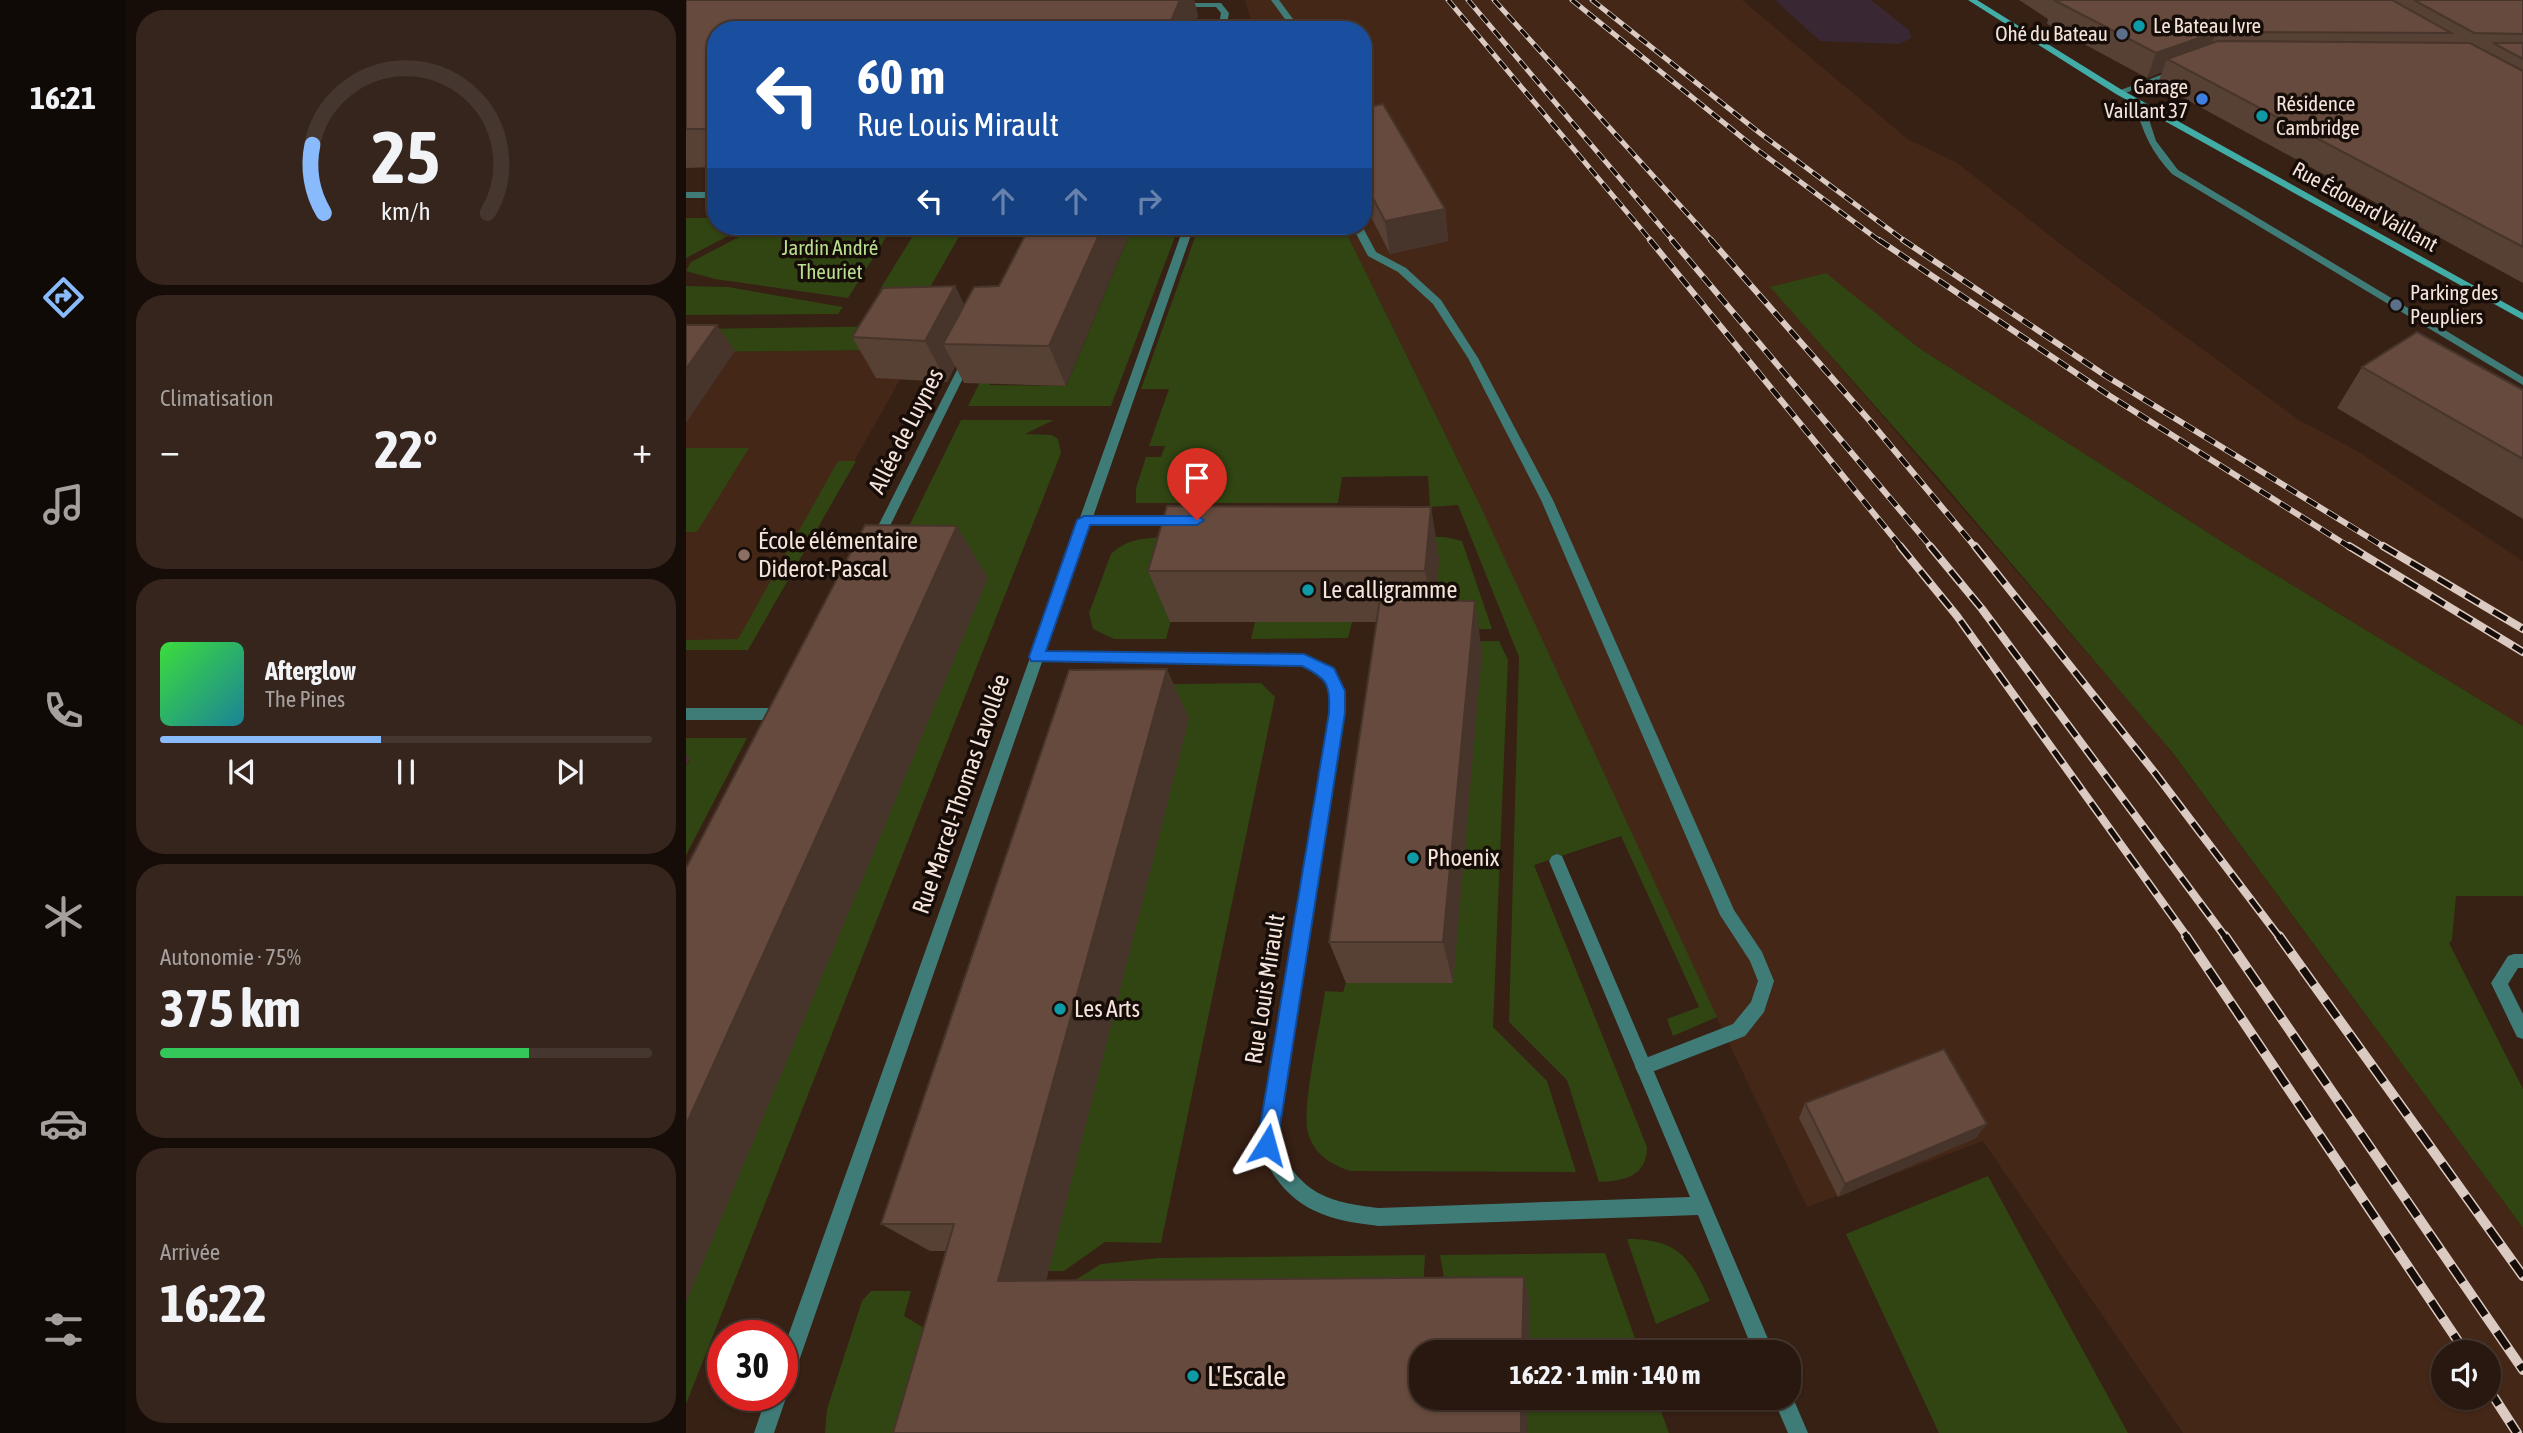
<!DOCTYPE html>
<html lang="fr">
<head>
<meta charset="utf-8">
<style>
	:root { --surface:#29180f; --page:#35251d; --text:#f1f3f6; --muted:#a5a09e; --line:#45372f; --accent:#89bafc }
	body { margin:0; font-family:"Asap Condensed",sans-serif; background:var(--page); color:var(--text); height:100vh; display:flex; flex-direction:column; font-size:26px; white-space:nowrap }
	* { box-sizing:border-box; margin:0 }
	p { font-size:23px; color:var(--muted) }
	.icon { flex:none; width:38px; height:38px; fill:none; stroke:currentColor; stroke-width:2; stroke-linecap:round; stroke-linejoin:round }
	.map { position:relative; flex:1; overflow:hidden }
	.drawer { display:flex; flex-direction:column; gap:10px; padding:10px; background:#170d08; width:560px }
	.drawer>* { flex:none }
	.banner { position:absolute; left:21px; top:21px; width:665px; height:214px; border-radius:28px; box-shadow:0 2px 5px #0004,0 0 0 2px var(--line); background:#1a4fa0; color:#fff; overflow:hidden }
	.buttons { position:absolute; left:1745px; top:1340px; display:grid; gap:14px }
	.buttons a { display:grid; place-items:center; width:70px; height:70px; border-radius:50%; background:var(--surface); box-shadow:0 2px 5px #0004,0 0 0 2px var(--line); font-size:35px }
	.speed { position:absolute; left:21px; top:1320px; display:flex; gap:14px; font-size:35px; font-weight:700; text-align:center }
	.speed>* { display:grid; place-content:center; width:91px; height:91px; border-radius:50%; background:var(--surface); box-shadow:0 2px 5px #0004,0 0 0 2px var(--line); line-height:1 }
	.speed .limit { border:10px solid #d22; background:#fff; color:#111 }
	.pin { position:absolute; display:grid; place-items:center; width:60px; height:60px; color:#fff; margin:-72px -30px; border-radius:50% 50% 50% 0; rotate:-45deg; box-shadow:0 0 7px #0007 }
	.pin .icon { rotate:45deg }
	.me { position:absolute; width:77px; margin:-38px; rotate:8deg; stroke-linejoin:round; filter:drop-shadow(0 0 5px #0008) }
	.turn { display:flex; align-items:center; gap:24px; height:147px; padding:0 35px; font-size:32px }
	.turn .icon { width:91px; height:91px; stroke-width:2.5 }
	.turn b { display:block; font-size:49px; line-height:60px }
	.lanes { display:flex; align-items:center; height:66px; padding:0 35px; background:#0003; justify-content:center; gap:35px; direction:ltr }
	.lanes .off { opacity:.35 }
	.big { font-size:52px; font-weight:700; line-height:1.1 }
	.drawer .widget { flex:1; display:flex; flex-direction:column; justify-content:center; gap:10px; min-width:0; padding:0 24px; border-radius:28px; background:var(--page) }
	.drawer .dial { align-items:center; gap:0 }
	.dial svg { height:182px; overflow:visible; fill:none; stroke:var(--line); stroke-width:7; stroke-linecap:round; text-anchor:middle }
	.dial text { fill:var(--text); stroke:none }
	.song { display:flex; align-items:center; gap:21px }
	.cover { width:84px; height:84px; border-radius:10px; background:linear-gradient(135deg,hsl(120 70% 55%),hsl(190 70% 35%)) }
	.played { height:7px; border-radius:4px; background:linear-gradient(90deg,var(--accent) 45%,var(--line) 45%) }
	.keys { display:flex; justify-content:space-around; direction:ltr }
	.heat { display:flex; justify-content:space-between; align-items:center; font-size:38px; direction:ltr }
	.charge { height:10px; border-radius:5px; background:linear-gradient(90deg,#34c759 75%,var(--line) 0) }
	.trip { position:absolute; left:723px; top:1340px; width:392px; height:70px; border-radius:28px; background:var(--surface); box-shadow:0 2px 5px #0004,0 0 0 2px var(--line); font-weight:700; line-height:70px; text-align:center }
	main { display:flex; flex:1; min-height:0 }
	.dock { display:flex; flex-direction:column; width:126px; justify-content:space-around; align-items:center; background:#100a06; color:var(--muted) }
	.dock .icon { width:49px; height:49px }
	.dock .on { color:var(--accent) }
	.dock b { font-size:32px; color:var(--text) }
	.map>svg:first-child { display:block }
	.commercial { fill:#392833 }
	.built { fill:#442717; fill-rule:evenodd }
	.green { fill:#304512 }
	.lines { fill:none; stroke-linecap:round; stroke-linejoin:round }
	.lane { fill:#3f7c78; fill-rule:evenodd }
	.street { fill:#3f7c78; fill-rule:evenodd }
	.secondary { fill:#42ada7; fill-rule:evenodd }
	.rail-far3-casing { stroke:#dbcac1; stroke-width:5 }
	.rail-far2-casing { stroke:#dbcac1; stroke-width:6 }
	.rail-far1-casing { stroke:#dbcac1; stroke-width:8 }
	.rail-casing { stroke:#dbcac1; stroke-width:10 }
	.rail-far3 { stroke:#170d08; stroke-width:3.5; stroke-dasharray:10; stroke-linecap:butt }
	.rail-far2 { stroke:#170d08; stroke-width:4.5; stroke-dasharray:12; stroke-linecap:butt }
	.rail-far1 { stroke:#170d08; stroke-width:5; stroke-dasharray:16; stroke-linecap:butt }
	.rail { stroke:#170d08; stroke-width:7; stroke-dasharray:20; stroke-linecap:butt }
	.wall { fill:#574034 }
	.shaded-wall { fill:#47342b }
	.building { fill:#654a3d; stroke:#47342b; stroke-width:2 }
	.route { fill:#1a73e8; stroke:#114b97; stroke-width:2 }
	.culture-dot { fill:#0f9aa8; stroke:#170d08; stroke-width:2.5 }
	.service-dot { fill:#5c6f8a; stroke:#170d08; stroke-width:2.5 }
	.shop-dot { fill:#3f7fe0; stroke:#170d08; stroke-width:2.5 }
	.education-dot { fill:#8d6e63; stroke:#170d08; stroke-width:2.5 }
	.labels { text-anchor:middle; stroke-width:7; stroke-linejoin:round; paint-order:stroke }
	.far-poi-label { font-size:21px; fill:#f4e4dc; stroke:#170d08; text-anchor:start }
	.far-street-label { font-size:21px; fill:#f4e4dc; stroke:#170d08 }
	.far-park-label { font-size:21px; fill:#b9de8e; stroke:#170d08 }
	.street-label { font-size:24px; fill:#f4e4dc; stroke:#170d08 }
	.poi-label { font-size:24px; fill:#f4e4dc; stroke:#170d08; text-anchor:start }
	.near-poi-label { font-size:28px; fill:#f4e4dc; stroke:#170d08; text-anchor:start }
</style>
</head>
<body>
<main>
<nav class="dock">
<b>16:21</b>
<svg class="icon on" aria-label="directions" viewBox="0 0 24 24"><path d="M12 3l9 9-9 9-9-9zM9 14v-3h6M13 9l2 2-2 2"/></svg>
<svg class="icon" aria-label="music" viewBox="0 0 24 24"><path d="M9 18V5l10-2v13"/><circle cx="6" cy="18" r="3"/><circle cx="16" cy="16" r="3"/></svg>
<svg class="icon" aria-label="phone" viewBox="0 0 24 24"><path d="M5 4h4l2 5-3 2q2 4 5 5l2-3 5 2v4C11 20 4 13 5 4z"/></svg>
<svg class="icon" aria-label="climate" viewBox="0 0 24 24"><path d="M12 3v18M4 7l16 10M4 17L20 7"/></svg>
<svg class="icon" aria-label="car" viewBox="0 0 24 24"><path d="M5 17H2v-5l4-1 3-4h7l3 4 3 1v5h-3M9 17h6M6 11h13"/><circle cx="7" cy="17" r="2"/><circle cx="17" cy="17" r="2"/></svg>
<svg class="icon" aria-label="filters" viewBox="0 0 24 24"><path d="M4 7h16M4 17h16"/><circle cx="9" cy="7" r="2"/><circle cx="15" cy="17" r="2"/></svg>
</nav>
<section class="drawer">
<div class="widget dial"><svg viewBox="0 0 100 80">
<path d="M14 69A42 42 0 1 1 86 69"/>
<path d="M14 69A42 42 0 0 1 9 39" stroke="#89bafc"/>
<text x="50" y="56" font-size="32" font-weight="700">25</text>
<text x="50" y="72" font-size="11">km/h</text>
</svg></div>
<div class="widget"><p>Climatisation</p>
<div class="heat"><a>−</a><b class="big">22°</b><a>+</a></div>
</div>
<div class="widget">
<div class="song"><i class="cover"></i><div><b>Afterglow</b><p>The Pines</p></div></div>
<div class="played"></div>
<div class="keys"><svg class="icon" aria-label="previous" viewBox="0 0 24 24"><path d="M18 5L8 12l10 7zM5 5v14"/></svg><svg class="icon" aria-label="pause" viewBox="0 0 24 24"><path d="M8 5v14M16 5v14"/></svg><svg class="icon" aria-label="next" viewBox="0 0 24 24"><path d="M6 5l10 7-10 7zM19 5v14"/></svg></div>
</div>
<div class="widget"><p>Autonomie · 75%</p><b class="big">375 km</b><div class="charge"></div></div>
<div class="widget"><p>Arrivée</p><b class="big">16:22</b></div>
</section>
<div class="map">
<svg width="1837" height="1433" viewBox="0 0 1837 1433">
	<rect width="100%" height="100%" fill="#372014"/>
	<path class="commercial" d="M1089 0H1185L1223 30 1226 38 1213 44 1134 41Z"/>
	<g class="built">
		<path d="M559 0H1056L1223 140 1270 162 1395 260 1613 420 1673 452 1837 561V726L1557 555 1233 348 1140 274 1085 287 1478 742 1837 1228V1433H1497L1297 1141 1121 1207 872 685 793 503 657 226H677V30H568ZM1757 1353H1802V1398H1757Z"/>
		<path d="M243 328 62 650H0V352L206 350Z"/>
	</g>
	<g class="green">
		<path d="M0 218H30V226H61L0 258Z"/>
		<path d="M74 226H207L162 298 29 279 0 271 5 262Z"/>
		<path d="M233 226H279L242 291H193Z"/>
		<path d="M447 226H493L425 406H282L298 374H308L303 385 380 386Z"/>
		<path d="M513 226H657L793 503 1031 1017 987 1036 981 1019 1013 1007 935 836 848 865 961 1147C961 1177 937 1181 913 1182L881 1080 823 1022 833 657 772 505 744 507 742 476 656 477 652 503H450V488L460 457H475L479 446H463L483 389H455Z"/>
		<path d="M1140 273 1233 348 1557 555 1837 726V896H1770L1766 940 1763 943 1837 1089V1228L1486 752 1250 475 1084 287Z"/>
		<path d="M0 286 42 287 157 307 152 314 0 315Z"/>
		<path d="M220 326 206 350 0 352V329Z"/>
		<path d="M275 420H368L339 434 366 435 372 439 375 453 0 1404V1303L198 577Z"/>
		<path d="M0 448H63L11 532H0Z"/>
		<path d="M152 461H170L62 650H0V640L52 639Z"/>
		<path d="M497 537H759L776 541 806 629H745L502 558 480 639H428L407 629 403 613 425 554C444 535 471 538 497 537Z"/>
		<path d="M569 622H666L662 638 565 639Z"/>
		<path d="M813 641 822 660 807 1027 861 1081 890 1172 664 1171C644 1164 628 1154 622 1133 615 1109 635 1022 639 991L657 992 660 983H767L742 642Z"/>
		<path d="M575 683 589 697 475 1243 419 1242 378 1271H360L403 685Z"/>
		<path d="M0 738H61L0 855V766L4 759 0 758Z"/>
		<path d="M1302 1176 1442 1433H1253L1160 1234Z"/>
		<path d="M941 1239C992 1239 1004 1257 1024 1301L970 1324Z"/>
		<path d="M919 1253 954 1353H843L844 1301H838V1277L758 1278 754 1255Z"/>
		<path d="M739 1255 737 1290 378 1287 415 1264 472 1258Z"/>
		<path d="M185 1291H225L218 1316 245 1332 263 1433H139L141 1409 176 1301Z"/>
		<path d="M842 1398H970L983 1433H841Z"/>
	</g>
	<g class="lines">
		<g class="lane">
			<path d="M585 0H593L615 30H607Z"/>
			<path d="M1454 101 1458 104 1470 141 1492 170 1837 377V385L1486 174C1467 154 1455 131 1450 104Z"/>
			<path d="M666 226H676L690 252 720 268 755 300 792 358 867 500 1048 910 1076 952 1088 981 1078 1012 1059 1036 958 1075 952 1073 949 1067 952 1061 1047 1024 1065 1002 1072 981 1064 961 1034 915 855 500 782 358 747 304 712 272 682 256Z"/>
		</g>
		<g class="street">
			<path d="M491 3H535L543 13 540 30H532L535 13 530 7H488L487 5Z"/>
			<path d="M1491 69 1495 72 1494 74 1436 94 1429 92Z"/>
			<rect x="0" y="192" width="30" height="6"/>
			<path d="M498 226H508L407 517 495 516 501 520 495 524 404 525 360 652 618 655 648 668C656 684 658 696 658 713L590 1144C616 1193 639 1202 693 1208L1004 1197 863 861 866 856 871 854 876 856 1088 1353H1068L1012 1215 693 1226C632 1220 597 1205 572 1145L644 713V691L638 675 616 665 583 663 356 662 106 1381 103 1388 99 1390 101 1395 88 1433H68L81 1395H96V1353Z"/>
			<path d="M282 355 287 358 197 540 195 543H187L185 540 277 358Z"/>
			<path d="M0 708H98L103 710 105 714 103 718 98 720H0Z"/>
			<path d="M1828 954H1837V968H1832L1822 984 1837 1014V1039L1831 1037 1805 983 1822 956Z"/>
			<path d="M1102 1390 1104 1391 1122 1433H1102L1087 1398H1102Z"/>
		</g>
		<path class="secondary" d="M1282 0H1291L1436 90 1837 313V320L1430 94Z"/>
		<g class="rail-far3-casing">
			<g id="rail-far3">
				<path d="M762 0 966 242"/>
				<path d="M782 0 988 242"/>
				<path d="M808 0 1027 242"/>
				<path d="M886 0 1069 148 1195 242"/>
				<path d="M906 0 1075 134 1220 242"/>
			</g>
		</g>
		<g class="rail-far2-casing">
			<g id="rail-far2">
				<path d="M964 240 1216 548"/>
				<path d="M986 240 1246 548"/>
				<path d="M1025 240 1183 420 1290 548"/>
				<path d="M1193 240 1424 396 1665 548"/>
				<path d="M1217 240 1420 376 1700 548"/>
			</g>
		</g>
		<g class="rail-far1-casing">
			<g id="rail-far1">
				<path d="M1214 546 1271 616 1502 938"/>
				<path d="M1244 546 1296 609 1540 938"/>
				<path d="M1289 546 1469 773 1594 938"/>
				<path d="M1663 546 1837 652"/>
				<path d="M1697 546 1837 629"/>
			</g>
		</g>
		<g class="rail-casing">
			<g id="rail">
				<path d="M1500 936 1780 1353"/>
				<path d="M1539 936 1837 1370"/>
				<path d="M1593 936 1837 1276"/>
				<path d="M1802 1388 1831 1433"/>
			</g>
		</g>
		<use href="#rail-far3" class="rail-far3"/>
		<use href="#rail-far2" class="rail-far2"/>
		<use href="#rail-far1" class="rail-far1"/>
		<use href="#rail" class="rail"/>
	</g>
	<g class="wall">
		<path d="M0 0H508L512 16 506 30H30V167L0 168Z"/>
		<path d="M1333 0H1837V283L1472 84 1476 72 1461 78 1361 24 1362 19Z"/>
		<path d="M677 108 759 209 762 241 704 254 677 201Z"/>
		<path d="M344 226 380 386 278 383 269 366 261 382 190 378 166 337 269 286 278 305 313 286Z"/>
		<path d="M1676 367 1837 390V519L1651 408Z"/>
		<path d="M745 507 753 559 750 600 796 651 767 983H660L643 942 691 622H484L462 571Z"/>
		<path d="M503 718 360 1280 844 1301 843 1353H735V1398H842L841 1433H207L260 1251H244L195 1224Z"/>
		<path d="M1119 1103 1290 1138 1152 1197 1113 1118Z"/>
	</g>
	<g class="shaded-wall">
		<path d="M494 0H508L512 16 506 30H481Z"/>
		<path d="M1530 32 1521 56 1481 59 1476 72 1461 78 1470 53Z"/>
		<path d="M759 209 762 241 704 254 699 221Z"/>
		<path d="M417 226H447L380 386 363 346Z"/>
		<path d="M269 286 289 327 257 344 269 366 261 382 239 341Z"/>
		<path d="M31 325 49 351 0 423V369Z"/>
		<path d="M745 507 753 559 748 622 739 571Z"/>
		<path d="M271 526 302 578 0 1303V1125Z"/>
		<path d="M789 601 796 651 767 983 757 942Z"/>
		<path d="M481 669 503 718 354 1305 312 1281Z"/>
		<path d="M0 754 4 758 0 766Z"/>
		<path d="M1301 1124 1290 1138 1152 1197 1159 1184Z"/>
		<path d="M838 1277 844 1301 843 1353H836Z"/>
		<path d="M835 1398H842L841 1433H835Z"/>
	</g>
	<g class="building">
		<path d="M0 0H494L481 30H30V129H0Z"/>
		<path d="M1368 0H1706L1765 33 1530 32 1470 53Z"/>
		<path d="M1728 0H1837V34L1788 33Z"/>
		<path d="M1532 41 1784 43 1837 71V247L1481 59Z"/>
		<path d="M1807 43H1837V59Z"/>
		<path d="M697 104 759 209 699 221 677 179V108Z"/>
		<path d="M344 226H417L363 346 257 344 288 287 313 286Z"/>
		<path d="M269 286 239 341 166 337 197 288Z"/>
		<path d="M0 325H31L0 369Z"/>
		<path d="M1731 332 1837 390V459L1676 367Z"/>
		<path d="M481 506 745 507 739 571H462Z"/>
		<path d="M179 525 271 526 0 1125V868Z"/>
		<path d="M694 599 789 601 757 942H643Z"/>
		<path d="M481 669 312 1281 838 1277 836 1353H735V1398H835V1433H207L268 1224H195L383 670Z"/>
		<path d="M1258 1049 1301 1124 1159 1184 1119 1103Z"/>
	</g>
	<path class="route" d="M398 516H511L518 520 511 525H404L360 651 618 654 648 668 659 691V713L591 1145 588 1152 581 1155 574 1152 571 1145 643 713C644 684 642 679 616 666L345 661 343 657 391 520Z"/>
	<g class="culture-dot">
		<circle cx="1453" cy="26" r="7"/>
		<circle cx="1576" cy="116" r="7"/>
		<circle cx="622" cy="590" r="7"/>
		<circle cx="727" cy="858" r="7"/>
		<circle cx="374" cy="1009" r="7"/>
		<circle cx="507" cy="1376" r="7"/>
	</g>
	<g class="service-dot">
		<circle cx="1436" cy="34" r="7"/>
		<circle cx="1710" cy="305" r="7"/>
	</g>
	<circle class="shop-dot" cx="1516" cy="99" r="7"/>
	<circle class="education-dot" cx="58" cy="555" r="7"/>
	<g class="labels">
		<g class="far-poi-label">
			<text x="1467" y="33">Le Bateau Ivre</text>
			<text x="1422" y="41" text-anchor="end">Ohé du Bateau</text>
			<text x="1502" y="94" text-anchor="end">Garage<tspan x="1502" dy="24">Vaillant 37</tspan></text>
			<text x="1590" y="111">Résidence<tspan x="1590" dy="24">Cambridge</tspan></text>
			<text x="1724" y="300">Parking des<tspan x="1724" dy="24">Peupliers</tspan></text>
		</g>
		<g class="far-street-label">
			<text transform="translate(1679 207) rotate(29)" y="7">Rue Édouard Vaillant</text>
		</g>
		<g class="far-park-label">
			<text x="144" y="255">Jardin André<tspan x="144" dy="24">Theuriet</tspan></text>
		</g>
		<g class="street-label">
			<text transform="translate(220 431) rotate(-63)" y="8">Allée de Luynes</text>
			<text transform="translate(275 794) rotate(-71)" y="8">Rue Marcel-Thomas Lavollée</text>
			<text transform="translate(579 989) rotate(-81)" y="8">Rue Louis Mirault</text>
		</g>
		<g class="poi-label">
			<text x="72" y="549">École élémentaire<tspan x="72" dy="28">Diderot-Pascal</tspan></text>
			<text x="636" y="598">Le calligramme</text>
			<text x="741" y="866">Phoenix</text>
			<text x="388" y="1017">Les Arts</text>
		</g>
		<g class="near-poi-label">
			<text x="521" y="1386">L'Escale</text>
		</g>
	</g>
</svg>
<div class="buttons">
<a><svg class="icon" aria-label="sound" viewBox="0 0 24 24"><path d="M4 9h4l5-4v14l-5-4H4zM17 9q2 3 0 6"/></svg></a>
</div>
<div class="speed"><div class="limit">30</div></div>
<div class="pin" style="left:511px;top:520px;background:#d93025"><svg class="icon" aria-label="arrive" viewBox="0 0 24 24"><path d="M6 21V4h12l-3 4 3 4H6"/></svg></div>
<svg class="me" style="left:581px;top:1145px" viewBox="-20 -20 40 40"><path d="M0-17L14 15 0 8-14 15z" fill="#1a73e8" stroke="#fff" stroke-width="4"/></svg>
<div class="trip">16:22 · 1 min · 140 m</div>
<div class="banner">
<div class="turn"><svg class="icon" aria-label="left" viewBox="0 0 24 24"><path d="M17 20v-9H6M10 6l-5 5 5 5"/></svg><div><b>60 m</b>Rue Louis Mirault</div></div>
<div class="lanes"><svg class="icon" aria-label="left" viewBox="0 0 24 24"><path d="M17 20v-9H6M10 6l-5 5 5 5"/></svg><svg class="icon off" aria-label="ahead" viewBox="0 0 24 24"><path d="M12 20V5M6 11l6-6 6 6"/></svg><svg class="icon off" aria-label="ahead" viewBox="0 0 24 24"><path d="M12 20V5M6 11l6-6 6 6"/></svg><svg class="icon off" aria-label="right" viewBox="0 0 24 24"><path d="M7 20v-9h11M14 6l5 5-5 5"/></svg></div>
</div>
</div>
</main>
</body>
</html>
